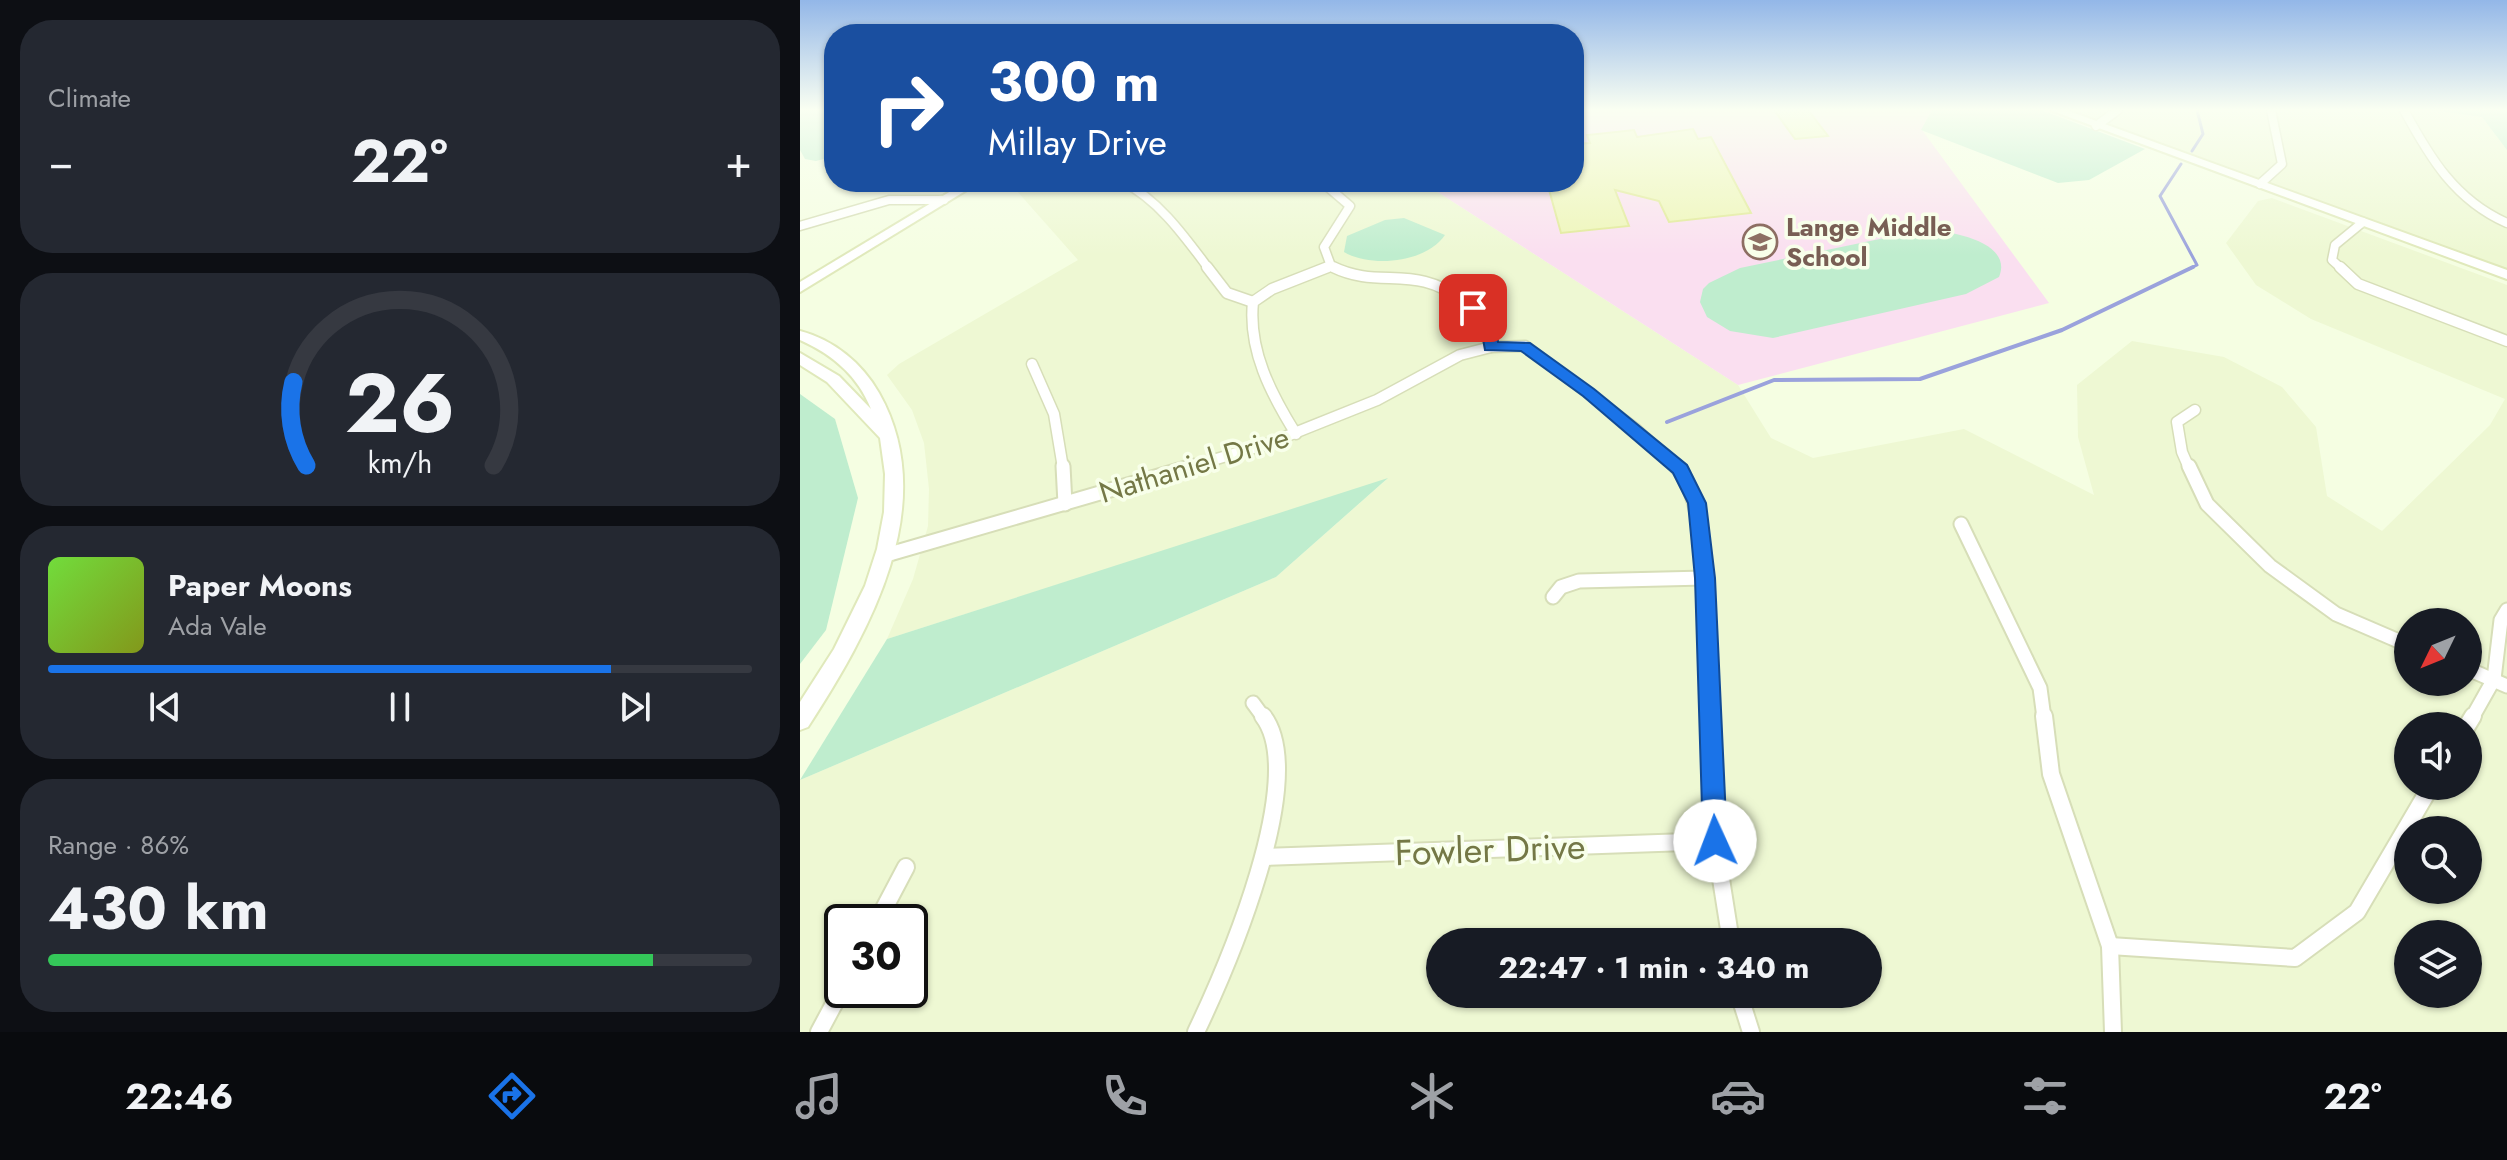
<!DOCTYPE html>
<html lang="en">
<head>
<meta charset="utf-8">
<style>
	:root { --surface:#171b24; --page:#242831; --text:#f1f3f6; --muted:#9ea1a6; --line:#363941; --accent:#1a73e8 }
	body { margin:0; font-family:Jost,sans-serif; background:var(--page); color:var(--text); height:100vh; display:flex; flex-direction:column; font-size:30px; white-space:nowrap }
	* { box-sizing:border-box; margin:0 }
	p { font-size:26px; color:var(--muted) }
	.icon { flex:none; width:44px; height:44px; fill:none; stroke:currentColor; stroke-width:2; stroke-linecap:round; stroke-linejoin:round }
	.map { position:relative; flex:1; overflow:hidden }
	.sheet { display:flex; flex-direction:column; gap:20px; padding:20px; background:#0d0f14; width:800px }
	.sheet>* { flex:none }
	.hud { position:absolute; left:24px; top:24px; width:760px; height:168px; border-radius:32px; box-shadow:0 2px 6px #0004; background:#1a4fa0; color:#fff; overflow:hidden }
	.needle { width:52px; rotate:227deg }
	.tools { position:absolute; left:1594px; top:608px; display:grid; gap:16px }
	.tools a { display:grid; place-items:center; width:88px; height:88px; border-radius:50%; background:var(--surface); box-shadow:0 2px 6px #0004; font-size:40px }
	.speed { position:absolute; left:24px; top:904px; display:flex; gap:16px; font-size:40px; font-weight:700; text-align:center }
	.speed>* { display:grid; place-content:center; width:104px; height:104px; border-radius:50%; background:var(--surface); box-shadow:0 2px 6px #0004; line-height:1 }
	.speed .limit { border:4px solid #111; border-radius:12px; background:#fff; color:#111 }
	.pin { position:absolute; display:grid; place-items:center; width:68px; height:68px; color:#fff; margin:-34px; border-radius:16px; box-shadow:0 4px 12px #0006 }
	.me { position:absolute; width:88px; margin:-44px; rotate:358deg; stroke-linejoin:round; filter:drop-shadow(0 0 6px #0008) }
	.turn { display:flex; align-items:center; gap:28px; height:168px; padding:0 32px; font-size:36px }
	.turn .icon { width:104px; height:104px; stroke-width:2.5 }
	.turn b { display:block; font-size:56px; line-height:68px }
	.big { font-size:60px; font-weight:700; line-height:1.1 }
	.sheet .tile { flex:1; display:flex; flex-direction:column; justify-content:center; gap:12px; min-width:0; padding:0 28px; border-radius:32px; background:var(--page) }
	.sheet .dial { align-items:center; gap:0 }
	.dial svg { height:208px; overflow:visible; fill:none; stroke:var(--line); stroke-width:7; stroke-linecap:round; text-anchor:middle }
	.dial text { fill:var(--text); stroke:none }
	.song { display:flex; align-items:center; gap:24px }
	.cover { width:96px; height:96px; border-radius:12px; background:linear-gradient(135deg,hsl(100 70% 55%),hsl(70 70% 35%)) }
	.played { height:8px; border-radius:4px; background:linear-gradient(90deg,var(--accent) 80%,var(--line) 80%) }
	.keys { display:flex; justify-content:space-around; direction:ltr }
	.heat { display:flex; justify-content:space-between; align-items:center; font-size:44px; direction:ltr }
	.charge { height:12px; border-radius:6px; background:linear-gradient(90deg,#34c759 86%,var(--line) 0) }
	.trip { position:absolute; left:626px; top:928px; width:456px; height:80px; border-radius:40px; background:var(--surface); box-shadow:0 2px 6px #0004; font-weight:700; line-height:80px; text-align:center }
	.tabs { display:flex; height:128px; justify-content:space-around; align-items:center; background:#090b0e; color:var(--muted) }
	.tabs .icon { width:56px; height:56px }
	.tabs .on { color:var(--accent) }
	.tabs b { font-size:36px; color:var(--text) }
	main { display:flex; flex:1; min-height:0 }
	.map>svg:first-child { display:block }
	.residential { fill:#eef8d3; fill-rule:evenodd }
	.education { fill:#fadff0 }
	.green { fill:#bfedce }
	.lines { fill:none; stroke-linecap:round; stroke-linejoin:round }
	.stream-far1 { stroke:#9aa2dc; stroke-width:3 }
	.stream { stroke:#9aa2dc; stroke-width:4 }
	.building { fill:#eef5b8; stroke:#e1e997; stroke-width:2 }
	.street-far3-casing { stroke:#d7deb8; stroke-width:11 }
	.street-far2-casing { stroke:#d7deb8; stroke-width:13 }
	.street-far1-casing { stroke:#d7deb8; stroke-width:17 }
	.street-casing { stroke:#d7deb8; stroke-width:20 }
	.secondary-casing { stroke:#e0e9bb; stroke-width:4 }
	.street-far3 { stroke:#fff; stroke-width:8 }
	.street-far2 { stroke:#fff; stroke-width:10 }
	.street-far1 { stroke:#fff; stroke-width:13 }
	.street { stroke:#fff; stroke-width:16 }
	.secondary { fill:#fff; fill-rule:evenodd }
	.route { fill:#1a73e8; stroke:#114b97; stroke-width:2 }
	.labels { text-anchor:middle; stroke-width:7; stroke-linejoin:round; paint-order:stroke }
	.far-education-label { font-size:26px; font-weight:bold; fill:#785e54; stroke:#f8ffea; text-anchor:start }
	.street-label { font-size:30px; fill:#747846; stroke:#f8ffea }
	.near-street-label { font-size:36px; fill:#747846; stroke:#f8ffea }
</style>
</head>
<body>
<main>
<section class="sheet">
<div class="tile"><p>Climate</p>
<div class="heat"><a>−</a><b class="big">22°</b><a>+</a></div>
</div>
<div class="tile dial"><svg viewBox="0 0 100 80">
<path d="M14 69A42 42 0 1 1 86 69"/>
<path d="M14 69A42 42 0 0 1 9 37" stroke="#1a73e8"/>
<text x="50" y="56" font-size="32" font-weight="700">26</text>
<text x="50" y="72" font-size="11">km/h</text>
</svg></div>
<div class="tile">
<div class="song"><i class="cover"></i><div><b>Paper Moons</b><p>Ada Vale</p></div></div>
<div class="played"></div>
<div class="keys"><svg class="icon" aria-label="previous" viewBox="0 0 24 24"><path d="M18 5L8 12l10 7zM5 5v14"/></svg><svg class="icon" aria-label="pause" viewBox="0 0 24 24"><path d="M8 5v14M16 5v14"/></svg><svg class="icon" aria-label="next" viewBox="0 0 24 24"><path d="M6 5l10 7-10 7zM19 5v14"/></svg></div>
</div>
<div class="tile"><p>Range · 86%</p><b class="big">430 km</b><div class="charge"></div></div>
</section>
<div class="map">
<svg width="1707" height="1032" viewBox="0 0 1707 1032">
	<rect width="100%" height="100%" fill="#f5fee2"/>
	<g class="residential">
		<path d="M1268 110H1631L1682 117 1707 150V270Z"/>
		<path d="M209 182H622L938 385 971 438 1013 458 1164 429 1294 495 1278 437 1277 385 1332 341 1424 357 1482 387 1516 427 1527 496 1582 531 1690 425 1705 399 1511 319 1456 285 1426 243 1458 201 1472 198 1707 285V1032H0V780L476 577 586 480 87 639 113 579 128 526 129 489 124 443 112 410 87 375 99 364 278 260ZM1608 622H1668V682H1608ZM1608 726H1668V786H1608ZM1608 830H1668V890H1608ZM42 922H110V990H42ZM1608 934H1668V994H1608ZM640 942H1068V994H640Z"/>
	</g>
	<path class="education" d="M774 110H1132L1122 130 1249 303 938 385 622 182H774Z"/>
	<g class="green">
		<path d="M0 110H34V156L16 161 5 159 0 150Z"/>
		<path d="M1132 110H1241L1345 149 1289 180 1258 183 1121 130Z"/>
		<path d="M1631 110H1707V150L1682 117Z"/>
		<path d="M604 218 645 235C626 263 571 268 544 252L547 236 585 220Z"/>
		<path d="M1123 230C1147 230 1214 241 1199 277L1166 294 973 338 930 331 907 317 900 302 903 289 909 283 940 268Z"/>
		<path d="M0 394 35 419 58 498 26 630 0 664Z"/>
		<path d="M588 478 476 577 0 780 87 639Z"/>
	</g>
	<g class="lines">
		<g class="stream-far1">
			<path d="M1392 151 1403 134 1397 110"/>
			<path d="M1381 164 1360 196 1397 265 1389 269"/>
		</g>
		<path class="stream" d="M867 422 974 380 1120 379 1262 330 1393 267"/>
	</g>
	<g class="building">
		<path d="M974 110H1008L1028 136 995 139Z"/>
		<path d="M893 129 898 139 911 137 951 213 869 222 859 201 815 190 829 226 761 233 748 186 774 183V144L790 143 787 135 834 130 837 137Z"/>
	</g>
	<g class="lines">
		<g class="street-far3-casing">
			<g id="street-far3">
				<path d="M1604 110C1630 158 1655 200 1707 223"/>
				<path d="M1296 126 1318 110"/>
				<path d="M323 182C359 200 385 237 409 269"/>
				<path d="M522 182 550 206 524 247 531 266 537 269"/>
				<path d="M1460 184 1482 164 1471 110"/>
				<path d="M0 226 89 200H144"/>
				<path d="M523 269 531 266"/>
				<path d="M1542 269 1532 260 1535 245 1563 222"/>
			</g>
		</g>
		<g class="street-far2-casing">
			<g id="street-far2">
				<path d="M407 267 427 293 453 302"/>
				<path d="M533 267C580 290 615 263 663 301 680 314 689 325 691 347"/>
				<path d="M1540 267 1558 284 1707 341"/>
				<path d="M232 364 254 414 263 468"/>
				<path d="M496 434C471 394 448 350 453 302L472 289 528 267"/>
				<path d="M386 468 467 444 577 400 660 355 691 347 725 346 836 429 878 468"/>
				<path d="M1389 468 1382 452 1377 422 1395 410"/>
			</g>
		</g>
		<g class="street-far1-casing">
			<g id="street-far1">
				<path d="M263 466 265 504"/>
				<path d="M876 466C914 505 908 661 910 718"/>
				<path d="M1389 466 1407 504 1470 566 1536 614 1608 645"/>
				<path d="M1161 524 1240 688 1244 718"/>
				<path d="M86 555 393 466"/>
				<path d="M753 597 761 587 779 581 905 578"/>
				<path d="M1668 669 1707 686"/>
				<path d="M453 703 464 718"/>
				<path d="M1672 718 1694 679 1701 620 1707 610"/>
			</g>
		</g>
		<g class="street-casing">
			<g id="street">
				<path d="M910 716 915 841 931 942"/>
				<path d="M1244 716 1251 774 1310 946 1313 1032"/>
				<path d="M1667 726 1673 716"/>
				<path d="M465 857 915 841"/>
				<path d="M77 922 106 867"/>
				<path d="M1310 946 1495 958 1557 912 1631 786"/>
				<path d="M939 994 951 1032"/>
				<path d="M19 1032 42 989"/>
				<path d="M396 1032C426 969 510 777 463 716"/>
			</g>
		</g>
		<g class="secondary-casing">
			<g id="secondary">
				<path d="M1250 110H1266L1707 270V279Z"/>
				<path d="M166 182H180L0 292V282Z"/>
				<path d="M0 331C34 340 62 363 79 393 142 504 69 633 8 727L0 730V702L34 649 65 586 77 549 84 512 85 474 80 438 27 382 0 365V353L39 376 71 409C58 376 32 354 0 340Z"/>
			</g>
		</g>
		<use href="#street-far3" class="street-far3"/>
		<use href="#street-far2" class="street-far2"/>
		<use href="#street-far1" class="street-far1"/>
		<use href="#street" class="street"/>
		<use href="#secondary" class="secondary"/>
	</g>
	<linearGradient id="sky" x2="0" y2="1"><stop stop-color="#93b7e8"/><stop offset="0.43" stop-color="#fafff2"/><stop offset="1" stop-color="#fafff2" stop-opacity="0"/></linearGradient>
	<rect width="1707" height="255" fill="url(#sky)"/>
	<path class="route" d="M668 305H678L695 322 698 342 730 343 794 389 887 465 906 503 915 578 927 841 924 849 915 853 907 849 903 841 895 578 888 503 873 473 783 396 721 351 685 350 680 323 666 308Z"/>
	<defs>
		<g id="school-ring" transform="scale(1.8)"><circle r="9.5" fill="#f8ffea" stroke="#8d6e63" stroke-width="1.5"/><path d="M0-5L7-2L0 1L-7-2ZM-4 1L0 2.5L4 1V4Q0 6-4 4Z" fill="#8d6e63"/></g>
	</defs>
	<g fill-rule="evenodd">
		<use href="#school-ring" x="960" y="242"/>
	</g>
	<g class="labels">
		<g class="far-education-label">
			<text x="986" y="236">Lange Middle<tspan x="986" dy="30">School</tspan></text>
		</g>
		<g class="street-label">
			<text transform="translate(394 465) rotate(-17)" y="10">Nathaniel Drive</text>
		</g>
		<g class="near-street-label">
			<text transform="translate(690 849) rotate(-2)" y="13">Fowler Drive</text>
		</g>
	</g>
</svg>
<div class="tools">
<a><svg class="needle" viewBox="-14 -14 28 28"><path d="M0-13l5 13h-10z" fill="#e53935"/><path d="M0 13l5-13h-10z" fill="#9ea1a6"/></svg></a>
<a><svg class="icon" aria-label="sound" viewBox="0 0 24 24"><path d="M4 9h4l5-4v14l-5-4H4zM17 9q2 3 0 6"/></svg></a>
<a><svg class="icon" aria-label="search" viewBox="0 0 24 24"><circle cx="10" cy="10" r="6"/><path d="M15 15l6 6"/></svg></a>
<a><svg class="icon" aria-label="layers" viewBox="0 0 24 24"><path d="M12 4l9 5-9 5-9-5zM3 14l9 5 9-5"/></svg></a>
</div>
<div class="speed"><div class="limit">30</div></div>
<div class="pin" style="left:673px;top:308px;background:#d93025"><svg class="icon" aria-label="arrive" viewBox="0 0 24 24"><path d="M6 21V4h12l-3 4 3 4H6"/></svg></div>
<svg class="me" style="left:915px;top:841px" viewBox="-20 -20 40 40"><circle r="19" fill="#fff"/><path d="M0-13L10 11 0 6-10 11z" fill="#1a73e8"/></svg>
<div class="trip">22:47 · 1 min · 340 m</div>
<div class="hud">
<div class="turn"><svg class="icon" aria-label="right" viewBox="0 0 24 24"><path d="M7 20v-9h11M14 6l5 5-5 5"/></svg><div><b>300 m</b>Millay Drive</div></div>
</div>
</div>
</main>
<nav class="tabs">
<b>22:46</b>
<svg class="icon on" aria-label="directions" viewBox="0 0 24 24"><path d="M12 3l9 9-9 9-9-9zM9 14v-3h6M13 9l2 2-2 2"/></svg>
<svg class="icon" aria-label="music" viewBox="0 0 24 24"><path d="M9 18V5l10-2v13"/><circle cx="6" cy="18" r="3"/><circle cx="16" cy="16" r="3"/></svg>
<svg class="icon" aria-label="phone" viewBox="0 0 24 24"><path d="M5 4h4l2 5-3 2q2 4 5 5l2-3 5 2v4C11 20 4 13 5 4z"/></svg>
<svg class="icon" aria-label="climate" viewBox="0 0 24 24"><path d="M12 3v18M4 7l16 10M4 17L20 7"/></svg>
<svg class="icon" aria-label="car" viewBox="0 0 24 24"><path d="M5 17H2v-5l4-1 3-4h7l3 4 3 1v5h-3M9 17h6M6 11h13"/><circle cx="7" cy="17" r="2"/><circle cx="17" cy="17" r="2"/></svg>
<svg class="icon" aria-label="filters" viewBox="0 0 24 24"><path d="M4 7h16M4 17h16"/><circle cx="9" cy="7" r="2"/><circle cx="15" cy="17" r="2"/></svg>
<b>22°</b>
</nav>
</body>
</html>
